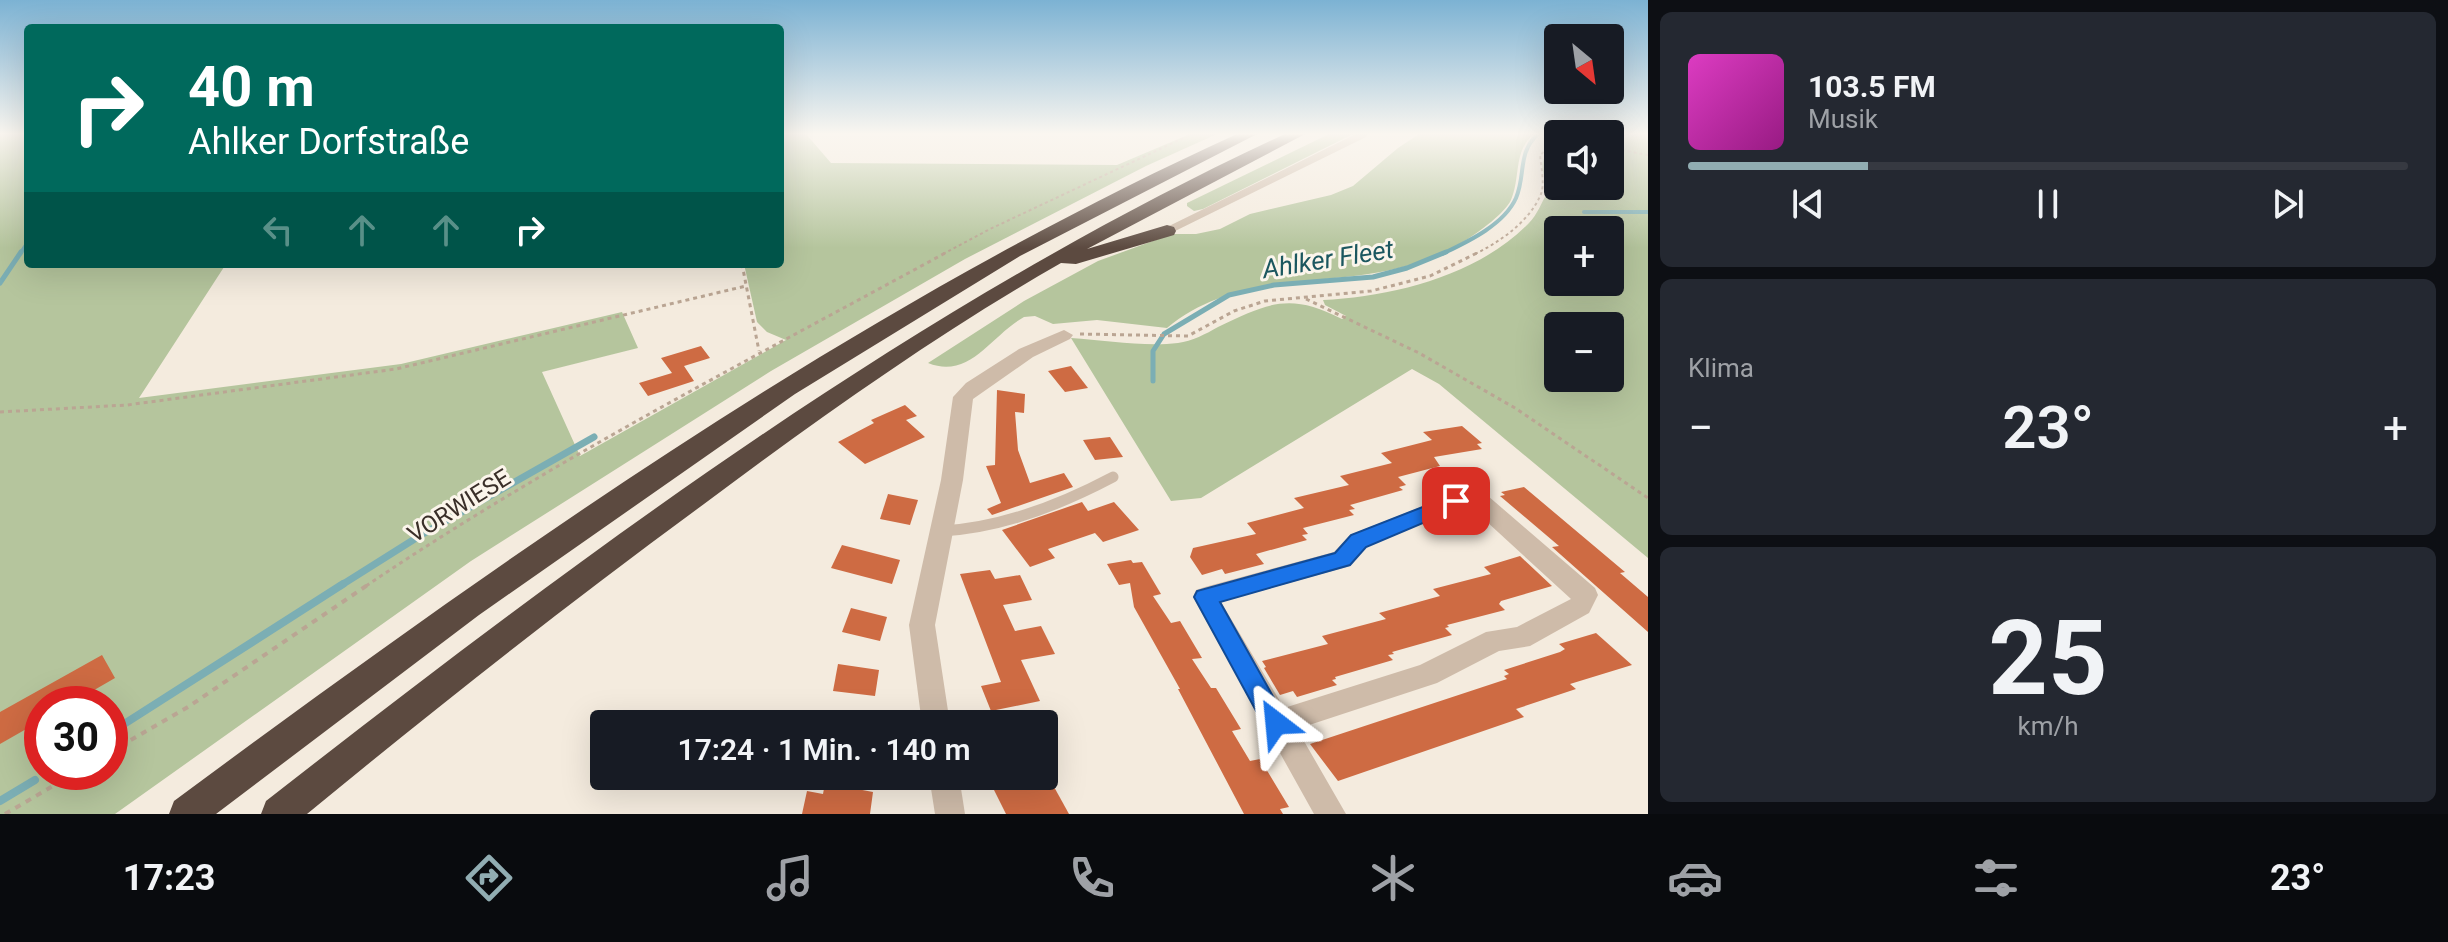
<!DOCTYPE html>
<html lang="de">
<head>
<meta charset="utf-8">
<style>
	:root { --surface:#171b24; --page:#242831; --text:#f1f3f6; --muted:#9ea1a6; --line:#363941; --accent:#91adb2 }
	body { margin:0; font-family:Roboto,sans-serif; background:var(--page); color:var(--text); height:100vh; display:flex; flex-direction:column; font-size:30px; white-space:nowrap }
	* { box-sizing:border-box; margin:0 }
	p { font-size:26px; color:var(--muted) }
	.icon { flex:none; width:44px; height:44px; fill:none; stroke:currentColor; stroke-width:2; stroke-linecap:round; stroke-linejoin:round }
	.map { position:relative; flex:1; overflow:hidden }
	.side { display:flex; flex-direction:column; gap:12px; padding:12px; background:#0d0f14; width:800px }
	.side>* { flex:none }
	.hud { position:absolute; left:24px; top:24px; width:760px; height:244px; border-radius:8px; box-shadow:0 8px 32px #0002; background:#00695c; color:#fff; overflow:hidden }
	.needle { width:52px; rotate:151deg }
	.tools { position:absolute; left:1544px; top:24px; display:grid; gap:16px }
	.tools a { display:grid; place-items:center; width:80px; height:80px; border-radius:8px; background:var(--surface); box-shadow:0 8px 32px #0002; font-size:40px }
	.speed { position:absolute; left:24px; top:686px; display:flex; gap:16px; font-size:40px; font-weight:700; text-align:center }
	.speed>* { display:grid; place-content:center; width:104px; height:104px; border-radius:50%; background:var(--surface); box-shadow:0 8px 32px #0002; line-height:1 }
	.speed .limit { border:12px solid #d22; background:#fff; color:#111 }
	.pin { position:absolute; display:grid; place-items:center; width:68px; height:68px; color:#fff; margin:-34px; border-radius:16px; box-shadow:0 4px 12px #0006 }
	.me { position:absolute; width:88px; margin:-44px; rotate:331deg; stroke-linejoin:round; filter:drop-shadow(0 0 6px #0008) }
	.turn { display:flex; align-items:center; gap:28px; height:168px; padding:0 32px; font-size:36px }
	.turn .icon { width:104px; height:104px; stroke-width:2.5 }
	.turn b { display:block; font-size:56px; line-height:68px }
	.lanes { display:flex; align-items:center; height:76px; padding:0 32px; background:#0003; justify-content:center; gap:40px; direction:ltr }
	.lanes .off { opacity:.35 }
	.big { font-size:60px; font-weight:600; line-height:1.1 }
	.side .widget { flex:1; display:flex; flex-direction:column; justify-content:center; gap:12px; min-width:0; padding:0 28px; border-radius:12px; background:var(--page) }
	.side .dial { align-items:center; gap:0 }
	.dial b { font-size:104px; line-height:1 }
	.song { display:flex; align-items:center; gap:24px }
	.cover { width:96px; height:96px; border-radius:12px; background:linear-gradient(135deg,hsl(310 70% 55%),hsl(310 70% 35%)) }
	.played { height:8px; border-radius:4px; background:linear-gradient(90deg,var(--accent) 25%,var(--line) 25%) }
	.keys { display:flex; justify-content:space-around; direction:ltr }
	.heat { display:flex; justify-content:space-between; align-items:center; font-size:44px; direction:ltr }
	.trip { position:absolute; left:590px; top:710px; width:468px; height:80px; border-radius:8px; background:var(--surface); box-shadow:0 8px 32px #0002; font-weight:600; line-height:80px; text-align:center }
	.tab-bar { display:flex; height:128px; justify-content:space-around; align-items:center; background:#090b0e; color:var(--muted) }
	.tab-bar .icon { width:56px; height:56px }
	.tab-bar .on { color:var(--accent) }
	.tab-bar b { font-size:36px; color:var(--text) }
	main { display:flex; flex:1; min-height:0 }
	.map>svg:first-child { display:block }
	.green { fill:#b5c59d; fill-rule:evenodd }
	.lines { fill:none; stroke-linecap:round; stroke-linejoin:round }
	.stream-far3 { stroke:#7baeb4; stroke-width:4 }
	.stream-far2 { stroke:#7baeb4; stroke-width:5 }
	.stream-far1 { stroke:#7baeb4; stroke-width:7 }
	.stream { stroke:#7baeb4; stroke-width:8 }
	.building { fill:#ce6b43 }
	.path-far2 { stroke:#baa593; stroke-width:2; stroke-dasharray:3 3; stroke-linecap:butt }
	.path-far1 { stroke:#baa593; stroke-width:3; stroke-dasharray:4 4; stroke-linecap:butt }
	.path { stroke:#baa593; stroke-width:4; stroke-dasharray:6 6; stroke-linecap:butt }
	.lane-far1 { stroke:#cebba9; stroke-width:7 }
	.lane { stroke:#cebba9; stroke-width:11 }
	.street { fill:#cebba9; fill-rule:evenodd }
	.highway { fill:#5c4a40; fill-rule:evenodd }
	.route { fill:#1a73e8; stroke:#114b97; stroke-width:2 }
	.labels { text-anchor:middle; stroke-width:6; stroke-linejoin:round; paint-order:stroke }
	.street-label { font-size:24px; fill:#3a2f29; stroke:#fbf5eb }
	.water-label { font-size:26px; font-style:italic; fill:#1b575f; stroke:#fbf5eb }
</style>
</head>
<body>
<main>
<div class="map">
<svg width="1648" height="814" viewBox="0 0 1648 814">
	<rect width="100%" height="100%" fill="#f4ebde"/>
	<g class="green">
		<path d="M0 134H28V264H226L139 398 401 364 622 312 638 348 542 372 580 456 786 340 767 332 757 322 744 264H780V134H806L831 163 1117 165 1190 134H1217L1146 166 965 259 771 371 471 561 115 814H0ZM42 704H110V772H42Z"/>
		<path d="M1329 134H1353L1203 209 1194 211 1187 206V203Z"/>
		<path d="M1419 134H1534C1513 151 1521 176 1511 200 1505 213 1479 232 1466 240 1371 302 1253 256 1167 328L1097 320 1053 324 1035 316 1024 317C991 335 970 380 928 363L1024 301 1098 261 1172 234H1196L1220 229 1250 214 1331 195 1353 186 1398 148Z"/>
		<path d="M1610 134H1648V558L1439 384 1412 369 1201 498 1171 501 1071 338C1105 340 1144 347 1178 343 1192 341 1206 334 1218 327 1268 303 1290 292 1342 319L1346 316 1325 305 1323 300C1392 297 1479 275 1529 223 1537 215 1542 202 1548 191 1542 166 1536 161 1558 143V186H1610ZM1558 230H1610V282H1558ZM1558 326H1610V378H1558Z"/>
	</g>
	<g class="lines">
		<g class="stream-far3">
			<path d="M1584 212H1648"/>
			<path d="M20 254 28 242"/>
			<path d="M1442 254C1467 242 1504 225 1516 198 1526 175 1517 153 1538 134"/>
		</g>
		<g class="stream-far2">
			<path d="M0 283 21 252"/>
			<path d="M1153 381V351L1164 334 1229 295 1274 285 1373 277 1407 268 1446 252"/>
		</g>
		<path class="stream-far1" d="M340 586 421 535 594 437"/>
		<g class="stream">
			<path d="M110 733 343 584"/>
			<path d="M0 801 35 780"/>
		</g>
	</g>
	<g class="building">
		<path d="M701 346 710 358 684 366 694 381 648 396 639 383 672 373 661 358Z"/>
		<path d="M1071 366 1088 388 1065 392 1048 371Z"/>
		<path d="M997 390 1025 394 1024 413 1015 412 1018 450 1030 483 1064 473 1073 487 992 515 987 509 1001 503 986 466 995 465Z"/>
		<path d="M905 405 917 416 906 420 925 437 865 464 838 442 874 423 871 420Z"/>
		<path d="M1462 426 1482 443 1477 444 1482 449 1434 457 1440 466 1398 477 1406 485 1399 487 1403 490 1350 505 1355 509 1349 510 1354 515 1303 528 1308 534 1302 535 1307 540 1256 554 1264 564 1225 574 1222 569 1202 575 1190 557 1193 548 1256 534 1247 523 1304 508 1294 498 1349 485 1340 476 1392 463 1381 453 1432 440 1423 432Z"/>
		<path d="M1110 437 1123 457 1095 460 1083 440Z"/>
		<path d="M1524 487 1625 572 1620 573 1648 597V632L1552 547 1559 546 1500 496 1505 495 1501 492Z"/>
		<path d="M888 494 918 500 910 525 880 519Z"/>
		<path d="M1082 502 1088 511 1114 502 1139 530 1103 542 1095 533 1048 549 1055 558 1030 567 1002 530Z"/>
		<path d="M842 545 900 560 892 584 831 568Z"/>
		<path d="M1520 556 1552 586 1501 601 1499 604 1505 610 1447 625 1449 627 1445 628 1452 635 1392 652 1394 654 1388 655 1393 660 1335 677 1336 679 1332 680 1337 685 1297 697 1293 691 1280 695 1264 668 1266 667 1262 661 1328 644 1322 636 1386 619 1379 613 1440 596 1433 589 1491 574 1484 567Z"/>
		<path d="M1131 560 1133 563 1142 562 1161 594 1153 596 1171 623 1180 621 1202 658 1192 659 1211 688H1216L1241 729 1232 731 1250 761 1260 759 1289 807 1280 809 1283 814H1244L1178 689H1180L1134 607 1130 583 1119 585 1107 564Z"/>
		<path d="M990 570 995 579 1020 575 1032 600 1003 605 1015 631 1041 626 1055 654 1021 660 1040 701 991 711 981 686 1001 682 960 574Z"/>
		<path d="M851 608 887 617 880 641 842 632Z"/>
		<path d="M1596 633 1632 665 1570 684 1576 689 1516 709 1524 717 1338 781 1310 744 1507 679 1504 676 1509 674 1504 670 1560 652 1565 649 1559 644Z"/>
		<path d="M102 655 115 678 70 704H42V720L0 744V712Z"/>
		<path d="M838 664 879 670 875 696 833 691Z"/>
		<path d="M987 776H1048L1069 814H1006Z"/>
		<path d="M825 783 873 792 870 814H802L807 791 823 794Z"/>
	</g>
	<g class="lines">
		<g class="path-far2">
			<path d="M1610 148 1648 155"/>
			<path d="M943 254 990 229 1192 134"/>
			<path d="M1475 254C1500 242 1530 221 1541 194 1545 184 1541 166 1540 155L1558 140"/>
		</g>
		<g class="path-far1">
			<path d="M742 264 759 351"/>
			<path d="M1306 299 1419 353 1515 408 1648 498"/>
			<path d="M1080 334 1188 336 1234 311 1265 301 1371 291 1430 276 1479 252"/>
			<path d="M0 412 127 405 396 369 746 286"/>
			<path d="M366 586C551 461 751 359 947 252"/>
		</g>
		<g class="path">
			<path d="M110 752 188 707 369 584"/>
			<path d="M5 814 77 772"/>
		</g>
		<path class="lane-far1" d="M1167 231 1364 134"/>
		<path class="lane" d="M942 531C1002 528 1060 505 1113 477"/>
		<g class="street">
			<path d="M1064 330 1073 335 1070 339 1033 357 973 399 963 480 935 625 950 724H922L909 625 941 480 953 397 966 383 1019 349Z"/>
			<path d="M1456 493 1488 496 1595 588 1598 595 1589 613 1530 646 1499 651 1437 683 1297 729 1346 814H1314L1193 597 1196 590 1205 587 1334 552 1350 535ZM1458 509 1474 510 1571 599 1517 627 1486 632 1420 665 1284 708 1221 602 1350 566 1366 547Z"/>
			<path d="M929 776H959L965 814H935Z"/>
		</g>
		<g class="highway">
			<path d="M1237 134H1257L1020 256 795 394 479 615 216 814H169L174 801C509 553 856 308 1237 134Z"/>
			<path d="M1285 134H1305L1087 249 1167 225 1174 227 1176 231 1174 235 1076 264 1061 263C937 334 819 418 704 504 569 603 437 707 307 814H261L266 801C585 552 916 305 1285 134Z"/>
		</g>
	</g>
	<linearGradient id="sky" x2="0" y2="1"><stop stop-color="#7cb2d3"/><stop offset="0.54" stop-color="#faf6f0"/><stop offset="1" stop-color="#faf6f0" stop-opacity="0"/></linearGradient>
	<rect width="1648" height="248" fill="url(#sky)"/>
	<path class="route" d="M1456 494 1463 496 1466 501 1463 506 1366 547 1350 565 1220 602 1288 723 1285 731 1276 734 1267 731 1194 597 1197 591 1335 553 1351 535Z"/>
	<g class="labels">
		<g class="street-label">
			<text transform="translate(459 506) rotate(-32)" y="8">VORWIESE</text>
		</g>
		<g class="water-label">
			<text transform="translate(1328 259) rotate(-9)" y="9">Ahlker Fleet</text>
		</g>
	</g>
</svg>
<div class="tools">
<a><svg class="needle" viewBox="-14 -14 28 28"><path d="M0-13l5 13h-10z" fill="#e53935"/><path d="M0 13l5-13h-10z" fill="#9ea1a6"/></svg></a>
<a><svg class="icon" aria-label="sound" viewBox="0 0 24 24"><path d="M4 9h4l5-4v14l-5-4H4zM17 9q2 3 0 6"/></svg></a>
<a>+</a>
<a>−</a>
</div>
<div class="speed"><div class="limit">30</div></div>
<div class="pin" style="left:1456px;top:501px;background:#d93025"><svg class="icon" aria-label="arrive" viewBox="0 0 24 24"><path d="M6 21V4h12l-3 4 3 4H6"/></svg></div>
<svg class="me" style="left:1276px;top:723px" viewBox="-20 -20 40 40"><path d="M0-17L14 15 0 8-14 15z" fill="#1a73e8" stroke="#fff" stroke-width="4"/></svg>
<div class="trip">17:24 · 1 Min. · 140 m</div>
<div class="hud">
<div class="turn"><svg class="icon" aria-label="right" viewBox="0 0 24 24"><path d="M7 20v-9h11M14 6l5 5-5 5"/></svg><div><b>40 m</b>Ahlker Dorfstraße</div></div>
<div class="lanes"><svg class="icon off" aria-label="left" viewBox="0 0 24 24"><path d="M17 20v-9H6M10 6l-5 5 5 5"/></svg><svg class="icon off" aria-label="ahead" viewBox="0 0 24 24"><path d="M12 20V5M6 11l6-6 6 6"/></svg><svg class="icon off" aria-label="ahead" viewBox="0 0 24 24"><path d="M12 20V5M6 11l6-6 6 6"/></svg><svg class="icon" aria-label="right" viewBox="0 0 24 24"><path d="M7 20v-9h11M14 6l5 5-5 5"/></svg></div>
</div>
</div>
<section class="side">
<div class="widget">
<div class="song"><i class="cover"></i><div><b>103.5 FM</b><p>Musik</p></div></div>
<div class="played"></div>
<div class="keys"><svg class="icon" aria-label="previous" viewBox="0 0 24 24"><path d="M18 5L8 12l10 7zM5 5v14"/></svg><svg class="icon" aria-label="pause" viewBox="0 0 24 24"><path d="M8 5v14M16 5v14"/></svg><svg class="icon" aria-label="next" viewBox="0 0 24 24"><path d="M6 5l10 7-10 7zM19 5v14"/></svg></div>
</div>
<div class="widget"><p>Klima</p>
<div class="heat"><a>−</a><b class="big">23°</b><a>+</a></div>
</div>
<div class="widget dial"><b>25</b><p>km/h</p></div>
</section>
</main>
<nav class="tab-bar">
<b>17:23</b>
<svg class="icon on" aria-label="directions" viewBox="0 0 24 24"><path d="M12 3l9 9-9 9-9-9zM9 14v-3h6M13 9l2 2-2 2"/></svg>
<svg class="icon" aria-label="music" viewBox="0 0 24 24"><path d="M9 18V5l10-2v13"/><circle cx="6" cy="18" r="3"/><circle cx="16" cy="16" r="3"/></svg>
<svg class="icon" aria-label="phone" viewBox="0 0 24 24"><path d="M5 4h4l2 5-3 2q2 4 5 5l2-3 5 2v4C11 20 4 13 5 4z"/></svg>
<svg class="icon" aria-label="climate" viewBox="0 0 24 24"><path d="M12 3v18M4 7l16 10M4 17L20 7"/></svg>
<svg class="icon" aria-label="car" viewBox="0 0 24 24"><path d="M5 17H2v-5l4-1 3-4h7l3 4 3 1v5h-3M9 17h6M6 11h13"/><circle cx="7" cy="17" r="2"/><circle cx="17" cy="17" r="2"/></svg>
<svg class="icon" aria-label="filters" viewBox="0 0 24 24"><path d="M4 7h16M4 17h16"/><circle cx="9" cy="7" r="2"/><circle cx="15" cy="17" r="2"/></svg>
<b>23°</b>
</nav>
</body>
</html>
